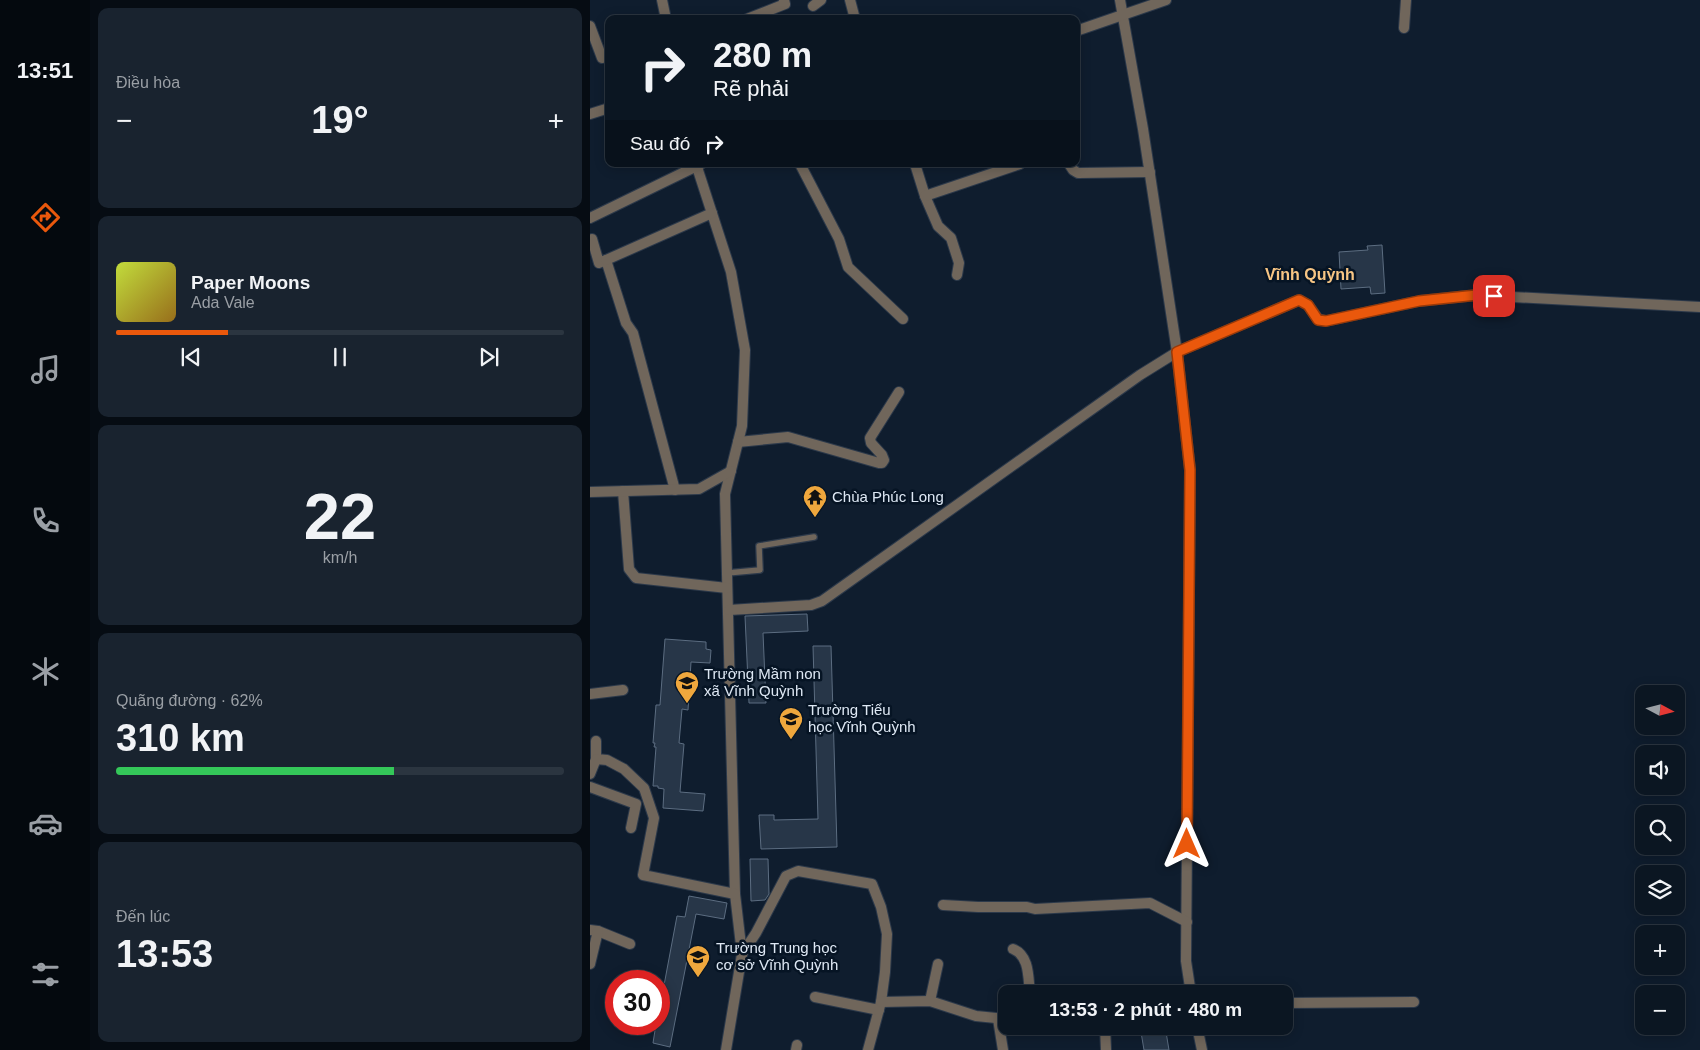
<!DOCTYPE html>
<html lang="vi">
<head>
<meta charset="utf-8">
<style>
	:root { --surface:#0b1622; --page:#19232f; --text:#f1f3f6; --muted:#9a9fa5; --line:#2b3540; --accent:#ea580c }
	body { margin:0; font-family:Helvetica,sans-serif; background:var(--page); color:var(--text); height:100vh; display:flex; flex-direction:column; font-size:19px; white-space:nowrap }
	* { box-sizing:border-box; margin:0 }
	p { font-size:16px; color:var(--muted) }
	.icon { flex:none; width:28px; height:28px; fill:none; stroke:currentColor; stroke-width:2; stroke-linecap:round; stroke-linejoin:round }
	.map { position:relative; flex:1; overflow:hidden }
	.details { display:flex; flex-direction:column; gap:8px; padding:8px; background:#060c13; width:500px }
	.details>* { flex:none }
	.banner { position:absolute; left:15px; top:15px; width:475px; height:152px; border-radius:10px; box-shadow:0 2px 12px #0003,0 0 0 1px var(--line); background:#0b1622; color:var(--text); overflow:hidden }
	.needle { width:32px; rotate:97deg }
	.tools { position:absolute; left:1045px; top:685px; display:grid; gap:10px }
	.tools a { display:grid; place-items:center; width:50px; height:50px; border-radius:10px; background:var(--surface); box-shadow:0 2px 12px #0003,0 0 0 1px var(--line); font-size:25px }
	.speed { position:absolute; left:15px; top:970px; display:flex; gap:10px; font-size:25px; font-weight:700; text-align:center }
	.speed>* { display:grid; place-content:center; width:65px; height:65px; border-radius:50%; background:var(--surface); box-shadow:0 2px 12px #0003,0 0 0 1px var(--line); line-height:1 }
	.speed .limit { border:8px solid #d22; background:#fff; color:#111 }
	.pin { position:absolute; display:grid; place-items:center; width:42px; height:42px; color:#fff; margin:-21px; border-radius:10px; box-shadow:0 2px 8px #0006 }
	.me { position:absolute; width:55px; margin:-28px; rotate:0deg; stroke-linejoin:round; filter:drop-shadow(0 0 4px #0008) }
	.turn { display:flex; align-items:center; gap:18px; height:105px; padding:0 25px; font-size:22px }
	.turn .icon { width:65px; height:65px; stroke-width:2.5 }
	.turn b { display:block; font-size:35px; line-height:42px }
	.then { display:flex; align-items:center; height:48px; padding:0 25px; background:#0003; gap:10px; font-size:19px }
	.big { font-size:38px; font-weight:700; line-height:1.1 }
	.details .tile { flex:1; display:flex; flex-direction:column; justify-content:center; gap:8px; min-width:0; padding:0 18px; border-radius:10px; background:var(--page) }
	.details .dial { align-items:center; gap:0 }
	.dial b { font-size:65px; line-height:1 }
	.song { display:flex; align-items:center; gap:15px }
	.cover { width:60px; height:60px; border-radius:8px; background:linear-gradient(135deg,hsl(70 70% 55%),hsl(40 70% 35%)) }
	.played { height:5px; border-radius:2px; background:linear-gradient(90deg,var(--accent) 25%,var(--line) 25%) }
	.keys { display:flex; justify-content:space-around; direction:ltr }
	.heat { display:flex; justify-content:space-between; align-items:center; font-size:28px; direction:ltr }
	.charge { height:8px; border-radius:4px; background:linear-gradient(90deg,#34c759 62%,var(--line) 0) }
	.trip { position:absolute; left:408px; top:985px; width:295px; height:50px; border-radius:10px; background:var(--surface); box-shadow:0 2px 12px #0003,0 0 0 1px var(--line); font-weight:700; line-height:50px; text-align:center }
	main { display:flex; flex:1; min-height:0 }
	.tab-bar { display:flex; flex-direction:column; width:90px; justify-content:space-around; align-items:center; background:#04090e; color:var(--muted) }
	.tab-bar .icon { width:35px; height:35px }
	.tab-bar .active { color:var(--accent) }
	.tab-bar b { font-size:22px; color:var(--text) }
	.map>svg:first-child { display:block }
	.building { fill:#273648; stroke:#5c6d81 }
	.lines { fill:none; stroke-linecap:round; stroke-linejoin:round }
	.lane-casing { stroke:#2c394a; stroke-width:8 }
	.street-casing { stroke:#2c394a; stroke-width:12 }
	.lane { stroke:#70665b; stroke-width:5.5 }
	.street { stroke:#70665b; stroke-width:10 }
	.route-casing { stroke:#983908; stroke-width:12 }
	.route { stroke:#ea580c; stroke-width:9 }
	.labels { text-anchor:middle; stroke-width:5; stroke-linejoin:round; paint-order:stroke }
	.poi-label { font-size:15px; fill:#dee8f4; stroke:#061424; text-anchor:start }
	.neighbourhood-label { font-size:16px; font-weight:bold; fill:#f7c584; stroke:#061424 }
</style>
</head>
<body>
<main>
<nav class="tab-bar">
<b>13:51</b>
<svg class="icon active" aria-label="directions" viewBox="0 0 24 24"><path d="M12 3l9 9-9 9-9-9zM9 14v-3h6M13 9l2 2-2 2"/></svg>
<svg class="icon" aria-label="music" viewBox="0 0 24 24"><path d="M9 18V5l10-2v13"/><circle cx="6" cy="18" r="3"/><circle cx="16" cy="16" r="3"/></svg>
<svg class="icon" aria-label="phone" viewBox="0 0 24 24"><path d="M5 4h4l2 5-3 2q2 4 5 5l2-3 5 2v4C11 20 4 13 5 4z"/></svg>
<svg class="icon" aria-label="climate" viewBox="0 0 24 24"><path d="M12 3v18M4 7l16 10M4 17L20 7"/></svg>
<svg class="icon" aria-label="car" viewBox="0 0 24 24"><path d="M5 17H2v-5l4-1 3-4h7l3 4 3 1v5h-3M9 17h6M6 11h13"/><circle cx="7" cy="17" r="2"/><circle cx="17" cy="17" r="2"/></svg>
<svg class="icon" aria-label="filters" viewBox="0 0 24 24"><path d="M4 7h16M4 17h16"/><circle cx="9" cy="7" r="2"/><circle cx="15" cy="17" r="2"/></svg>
</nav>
<section class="details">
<div class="tile"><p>Điều hòa</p>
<div class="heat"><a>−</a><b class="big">19°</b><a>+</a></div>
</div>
<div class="tile">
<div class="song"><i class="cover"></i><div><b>Paper Moons</b><p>Ada Vale</p></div></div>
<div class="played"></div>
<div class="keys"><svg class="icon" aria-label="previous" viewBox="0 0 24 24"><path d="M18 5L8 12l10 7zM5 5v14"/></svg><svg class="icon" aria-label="pause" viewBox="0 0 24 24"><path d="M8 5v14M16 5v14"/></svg><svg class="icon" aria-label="next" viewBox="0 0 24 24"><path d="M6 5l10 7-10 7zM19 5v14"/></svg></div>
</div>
<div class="tile dial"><b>22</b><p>km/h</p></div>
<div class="tile"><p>Quãng đường · 62%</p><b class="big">310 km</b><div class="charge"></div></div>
<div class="tile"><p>Đến lúc</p><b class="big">13:53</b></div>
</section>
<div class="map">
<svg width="1110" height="1050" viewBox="0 0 1110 1050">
	<rect width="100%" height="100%" fill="#0f1d2e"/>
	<g class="building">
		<path d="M792 245 795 293 781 294 780 287 751 289 749 252 778 250 777 246Z"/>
		<path d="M217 614 218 631 173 633 176 703H159L155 616Z"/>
		<path d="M75 639 116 642V649L121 650 120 663 101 662 98 710 92 709 89 743 94 744 90 792 115 794 113 811 73 808 74 789 68 788V786H63L66 747H64L65 743H63L66 705H70Z"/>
		<path d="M223 646H241L247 847 171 849 169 815H184V820L228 819Z"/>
		<path d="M160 859H178L179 894 175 900 161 901Z"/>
		<path d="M99 896 137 903 134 919 106 914 80 1047 63 1043 66 1024H69V1012L87 916 95 917Z"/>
		<path d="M550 1026H575L579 1050H554Z"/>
	</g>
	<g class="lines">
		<g class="lane-casing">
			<path id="lane" d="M137 573 170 570 169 546 224 537"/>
		</g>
		<g class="street-casing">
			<g id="street">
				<path d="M72 0 76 19"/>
				<path d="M260 0 265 19"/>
				<path d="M530 0 553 129 587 352 600 470 596 961 601 994"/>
				<path d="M223 6 231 0"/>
				<path d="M157 19 195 4 194 0"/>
				<path d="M0 26 12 58"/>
				<path d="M814 28 816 0"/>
				<path d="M486 31 576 0"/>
				<path d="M0 114 19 108"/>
				<path d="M106 164 141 272 155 350 152 426 135 494 145 894 152 954 136 1050"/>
				<path d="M210 164 249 239 258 267 313 319"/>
				<path d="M325 164 335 196 348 226 361 238 369 263 367 275"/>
				<path d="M479 164 483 170 488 173 560 172"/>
				<path d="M335 196 430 164"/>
				<path d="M0 218 111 164"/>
				<path d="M2 239 9 263 16 260 36 323 43 333 85 490"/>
				<path d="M16 260 122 213"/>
				<path d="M148 442 198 437 289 463H292L294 460 292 455 281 443 280 438 309 392"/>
				<path d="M33 491 39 569 46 578 137 588"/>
				<path d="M0 492 109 489 141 471"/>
				<path d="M139 610 221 605 232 601 550 375 587 352 709 300 718 305 728 319 736 321 829 301 887 295 1110 307"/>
				<path d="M0 694 33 690"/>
				<path d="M6 741V759L17 760 34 769 54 788 64 818 53 875 145 894"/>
				<path d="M0 774 6 759"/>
				<path d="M0 787 46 804 41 828"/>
				<path d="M353 905 388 907H437L445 909 560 903 597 922"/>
				<path d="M0 930 8 931 40 944"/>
				<path d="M423 949C440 956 438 978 440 994"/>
				<path d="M152 954 166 933 196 876 208 871 282 884 291 907 297 934 295 972 291 1002 278 1050"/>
				<path d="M0 964 8 931"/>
				<path d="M562 994 600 989"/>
				<path d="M225 997 289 1010"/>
				<path d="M340 1001 348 964"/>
				<path d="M291 1002 340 1001 386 1016 416 1019"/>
				<path d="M694 1003 824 1002"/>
				<path d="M408 1019 413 1050"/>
				<path d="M515 1026 516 1050"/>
				<path d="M607 1026 612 1050"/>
				<path d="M206 1050 207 1045"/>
			</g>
		</g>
		<use href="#lane" class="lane"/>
		<use href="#street" class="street"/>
	</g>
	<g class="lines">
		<g class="route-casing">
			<path id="route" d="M597 844 600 470 587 352 709 300 718 305 728 320 736 321 829 301 887 295 904 296"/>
		</g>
		<use href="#route" class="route"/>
	</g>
	<defs>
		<g id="temple-pin" transform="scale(1.25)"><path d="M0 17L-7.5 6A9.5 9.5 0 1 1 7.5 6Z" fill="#efa73d" stroke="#061424"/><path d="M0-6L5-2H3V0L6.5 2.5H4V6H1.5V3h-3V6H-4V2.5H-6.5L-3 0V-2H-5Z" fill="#111"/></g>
		<g id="school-pin" transform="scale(1.25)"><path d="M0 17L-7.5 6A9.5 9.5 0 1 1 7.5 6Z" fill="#efa73d" stroke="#061424"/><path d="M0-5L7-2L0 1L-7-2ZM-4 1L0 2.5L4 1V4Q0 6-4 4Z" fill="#111"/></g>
	</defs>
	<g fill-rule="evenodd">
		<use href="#temple-pin" x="225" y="497"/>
		<use href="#school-pin" x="97" y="683"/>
		<use href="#school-pin" x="201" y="719"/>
		<use href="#school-pin" x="108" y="957"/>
	</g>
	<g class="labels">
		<g class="poi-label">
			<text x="242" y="502">Chùa Phúc Long</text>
			<text x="114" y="679">Trường Mầm non<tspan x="114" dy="17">xã Vĩnh Quỳnh</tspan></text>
			<text x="218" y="715">Trường Tiểu<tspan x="218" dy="17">học Vĩnh Quỳnh</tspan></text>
			<text x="126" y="953">Trường Trung học<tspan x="126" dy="17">cơ sở Vĩnh Quỳnh</tspan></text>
		</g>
		<g class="neighbourhood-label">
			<text x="720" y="280">Vĩnh Quỳnh</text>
		</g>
	</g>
</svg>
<div class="tools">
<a><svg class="needle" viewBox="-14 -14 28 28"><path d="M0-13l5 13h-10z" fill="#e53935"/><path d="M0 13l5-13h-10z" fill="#9a9fa5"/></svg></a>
<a><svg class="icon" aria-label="sound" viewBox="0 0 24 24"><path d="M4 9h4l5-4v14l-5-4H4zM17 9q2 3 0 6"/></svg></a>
<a><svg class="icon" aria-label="search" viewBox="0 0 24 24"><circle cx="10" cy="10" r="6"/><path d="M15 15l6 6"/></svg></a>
<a><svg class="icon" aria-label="layers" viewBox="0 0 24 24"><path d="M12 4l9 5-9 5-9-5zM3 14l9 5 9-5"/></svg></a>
<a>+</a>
<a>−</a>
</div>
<div class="speed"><div class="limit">30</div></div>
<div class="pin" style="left:904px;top:296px;background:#d93025"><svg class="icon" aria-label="arrive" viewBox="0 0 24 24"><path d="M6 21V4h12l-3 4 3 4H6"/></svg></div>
<svg class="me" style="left:597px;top:844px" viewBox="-20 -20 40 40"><path d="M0-17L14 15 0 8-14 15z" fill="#ea580c" stroke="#fff" stroke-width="4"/></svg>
<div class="trip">13:53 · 2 phút · 480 m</div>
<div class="banner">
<div class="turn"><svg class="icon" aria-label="right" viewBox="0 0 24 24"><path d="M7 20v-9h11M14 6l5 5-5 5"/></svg><div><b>280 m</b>Rẽ phải</div></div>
<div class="then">Sau đó<svg class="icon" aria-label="right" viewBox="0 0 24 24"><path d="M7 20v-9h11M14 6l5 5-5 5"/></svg></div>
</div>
</div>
</main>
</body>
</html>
